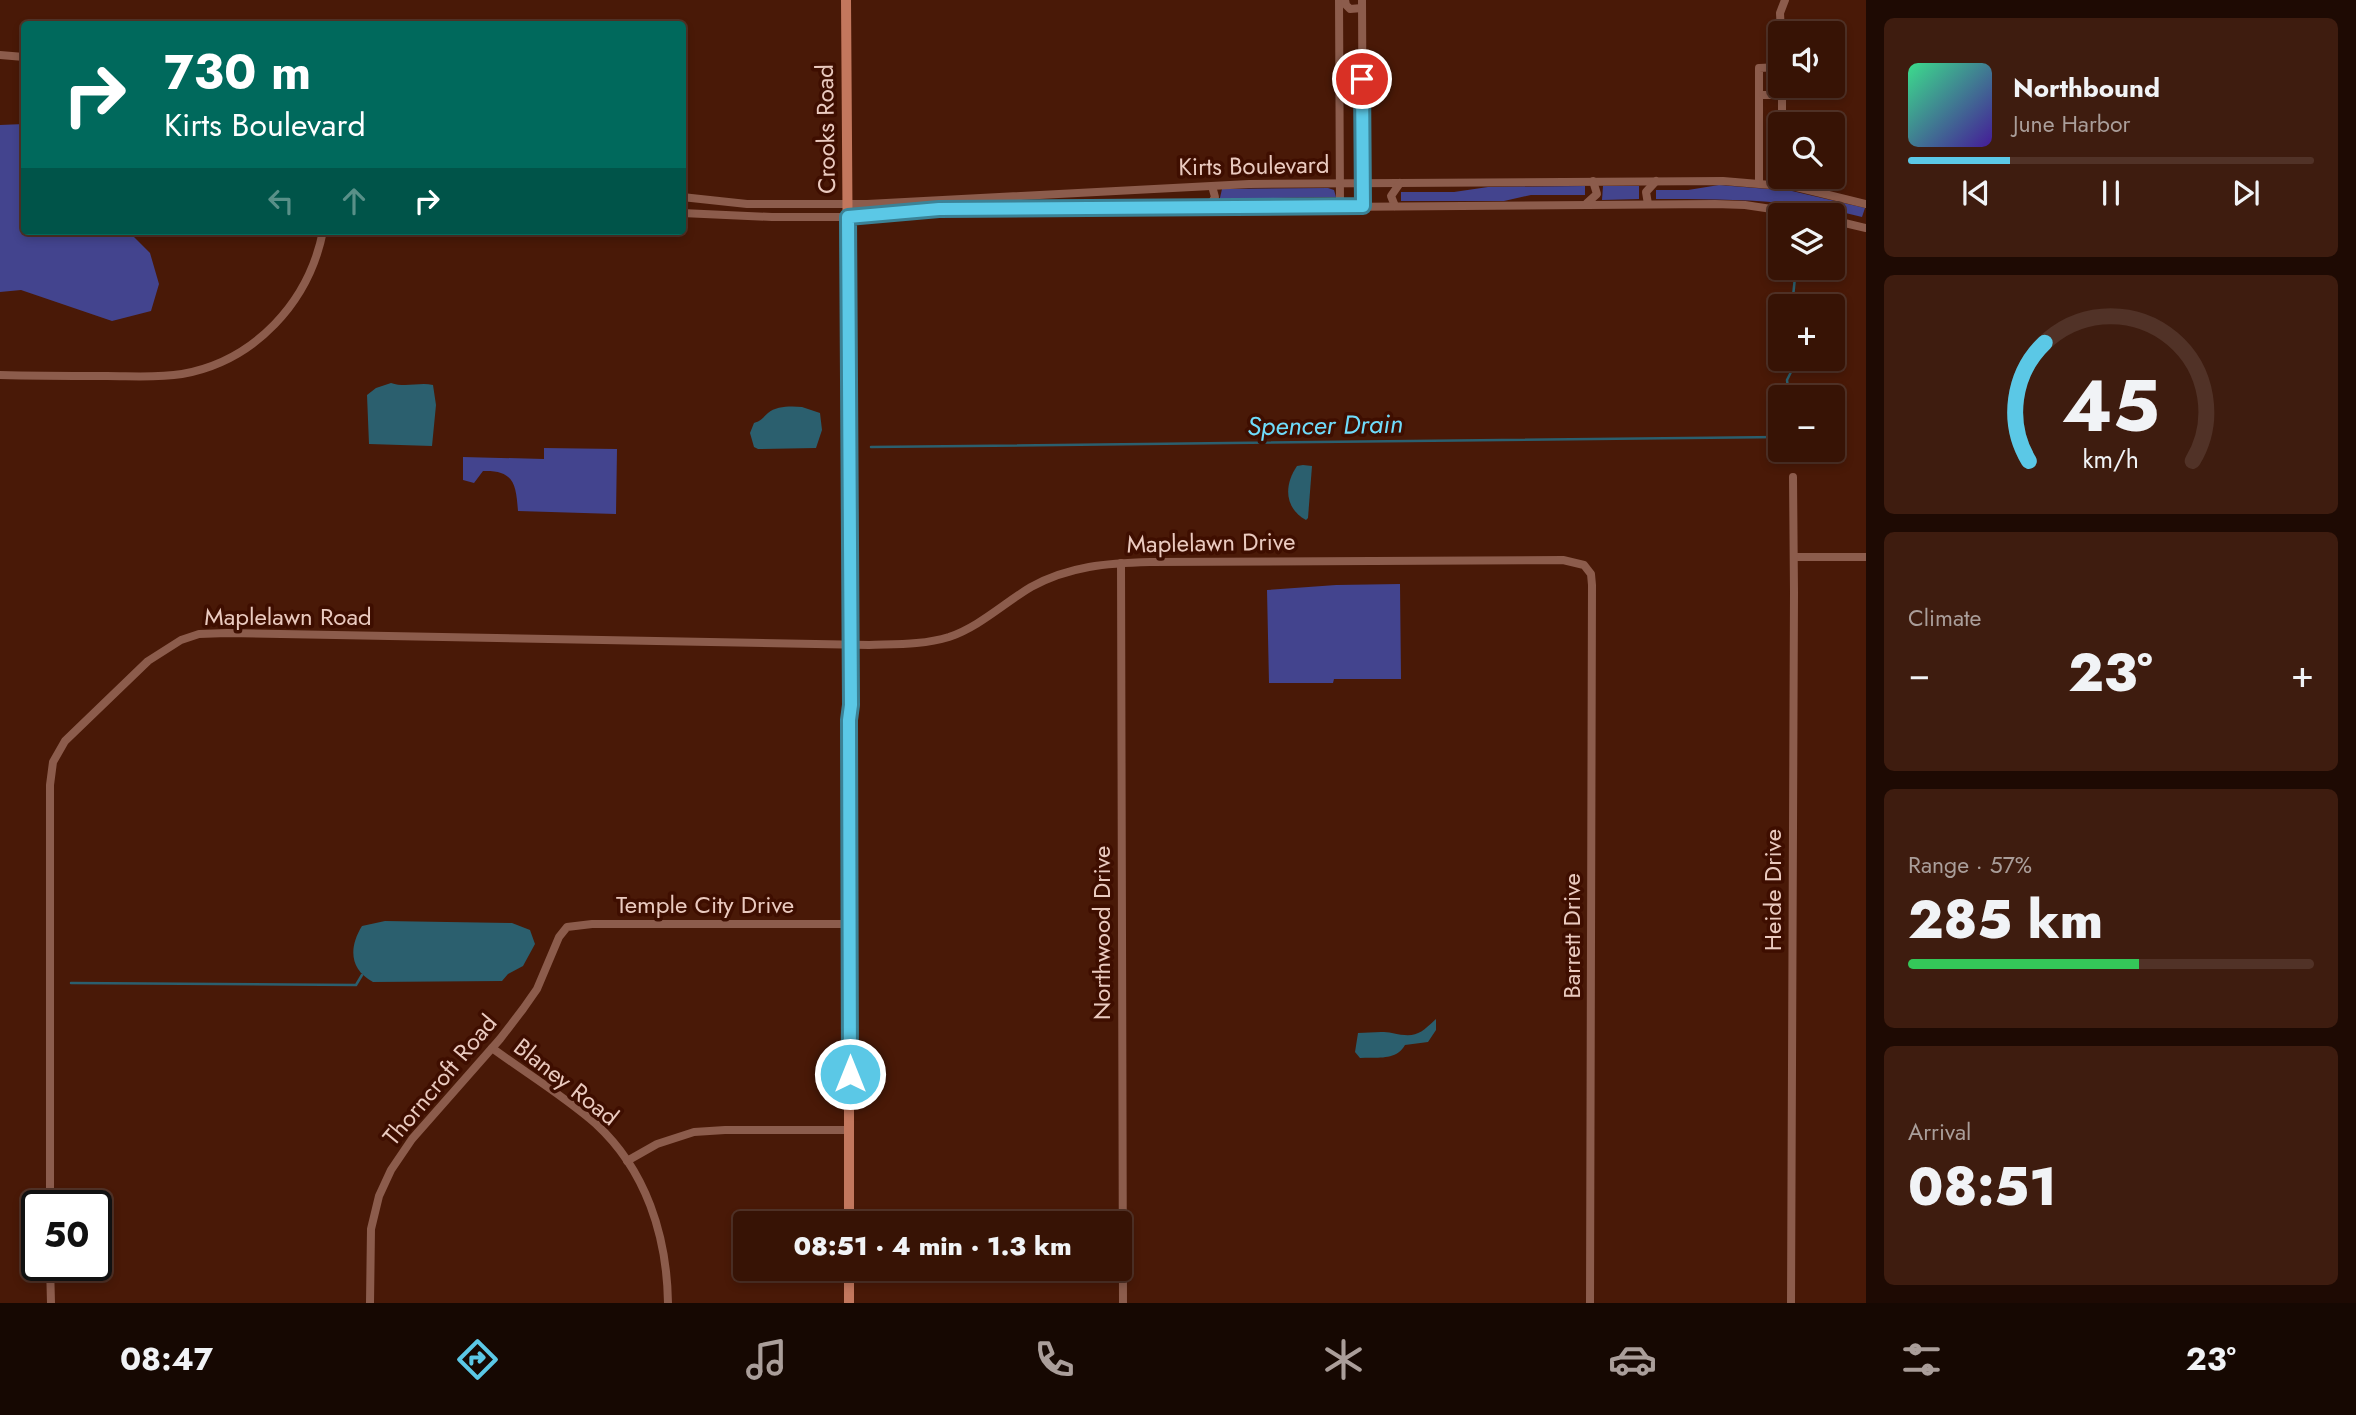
<!DOCTYPE html>
<html lang="en">
<head>
<meta charset="utf-8">
<style>
	:root { --surface:#371305; --page:#3e1c0f; --text:#f1f3f6; --muted:#aa9e9a; --line:#513227; --accent:#5bc8e6 }
	body { margin:0; font-family:Jost,sans-serif; background:var(--page); color:var(--text); height:100vh; display:flex; flex-direction:column; font-size:26px; white-space:nowrap }
	* { box-sizing:border-box; margin:0 }
	p { font-size:23px; color:var(--muted) }
	.icon { flex:none; width:38px; height:38px; fill:none; stroke:currentColor; stroke-width:2; stroke-linecap:round; stroke-linejoin:round }
	.map { position:relative; flex:1; overflow:hidden }
	.side { display:flex; flex-direction:column; gap:18px; padding:18px; background:#1e0a03; width:490px }
	.side>* { flex:none }
	.hud { position:absolute; left:21px; top:21px; width:665px; height:214px; border-radius:7px; box-shadow:0 4px 10px #0003,0 0 0 2px var(--line); background:#00695c; color:#fff; overflow:hidden }
	.controls { position:absolute; left:1768px; top:21px; display:grid; gap:14px }
	.controls a { display:grid; place-items:center; width:77px; height:77px; border-radius:7px; background:var(--surface); box-shadow:0 4px 10px #0003,0 0 0 2px var(--line); font-size:35px }
	.speed { position:absolute; left:21px; top:1190px; display:flex; gap:14px; font-size:35px; font-weight:700; text-align:center }
	.speed>* { display:grid; place-content:center; width:91px; height:91px; border-radius:50%; background:var(--surface); box-shadow:0 4px 10px #0003,0 0 0 2px var(--line); line-height:1 }
	.speed .limit { border:4px solid #111; border-radius:10px; background:#fff; color:#111 }
	.pin { position:absolute; display:grid; place-items:center; width:60px; height:60px; color:#fff; margin:-30px; border:4px solid #fff; border-radius:50%; box-shadow:0 2px 7px #0007 }
	.me { position:absolute; width:77px; margin:-38px; rotate:0deg; stroke-linejoin:round; filter:drop-shadow(0 0 5px #0008) }
	.turn { display:flex; align-items:center; gap:24px; height:147px; padding:0 28px; font-size:32px }
	.turn .icon { width:91px; height:91px; stroke-width:2.5 }
	.turn b { display:block; font-size:49px; line-height:60px }
	.lanes { display:flex; align-items:center; height:66px; padding:0 28px; background:#0003; justify-content:center; gap:35px; direction:ltr }
	.lanes .off { opacity:.35 }
	.big { font-size:52px; font-weight:800; line-height:1.1 }
	.side .card { flex:1; display:flex; flex-direction:column; justify-content:center; gap:10px; min-width:0; padding:0 24px; border-radius:10px; background:var(--page) }
	.side .dial { align-items:center; gap:0 }
	.dial svg { height:182px; overflow:visible; fill:none; stroke:var(--line); stroke-width:7; stroke-linecap:round; text-anchor:middle }
	.dial text { fill:var(--text); stroke:none }
	.song { display:flex; align-items:center; gap:21px }
	.cover { width:84px; height:84px; border-radius:10px; background:linear-gradient(135deg,hsl(150 70% 55%),hsl(260 70% 35%)) }
	.played { height:7px; border-radius:4px; background:linear-gradient(90deg,var(--accent) 25%,var(--line) 25%) }
	.keys { display:flex; justify-content:space-around; direction:ltr }
	.heat { display:flex; justify-content:space-between; align-items:center; font-size:38px; direction:ltr }
	.charge { height:10px; border-radius:5px; background:linear-gradient(90deg,#34c759 57%,var(--line) 0) }
	.trip { position:absolute; left:733px; top:1211px; width:399px; height:70px; border-radius:7px; background:var(--surface); box-shadow:0 4px 10px #0003,0 0 0 2px var(--line); font-weight:800; line-height:70px; text-align:center }
	.menu { display:flex; height:112px; justify-content:space-around; align-items:center; background:#160802; color:var(--muted) }
	.menu .icon { width:49px; height:49px }
	.menu .active { color:var(--accent) }
	.menu b { font-size:32px; color:var(--text) }
	main { display:flex; flex:1; min-height:0 }
	.map>svg:first-child { display:block }
	.green { fill:#43448e }
	.water { fill:#2b5f6e }
	.lines { fill:none; stroke-linecap:round; stroke-linejoin:round }
	.stream { stroke:#2b5f6e; stroke-width:2.5 }
	.street { stroke:#8c5c4c; stroke-width:8 }
	.secondary { stroke:#c3775d; stroke-width:10 }
	.route-casing { stroke:#3b8296; stroke-width:18 }
	.route { stroke:#5bc8e6; stroke-width:12 }
	.labels { text-anchor:middle; stroke-width:7; stroke-linejoin:round; paint-order:stroke }
	.street-label { font-size:24px; fill:#eacabf; stroke:#3e0e00 }
	.water-label { font-size:26px; font-style:italic; fill:#6fdcfb; stroke:#3e0e00 }
</style>
</head>
<body>
<main>
<div class="map">
<svg width="1866" height="1303" viewBox="0 0 1866 1303">
	<rect width="100%" height="100%" fill="#491907"/>
	<g class="green">
		<path d="M24 124V231H128L150 253 159 284 151 311 112 321 21 290 0 292V125Z"/>
		<path d="M1719 185 1792 191 1865 208 1862 217C1796 199 1724 199 1656 199V190H1688Z"/>
		<path d="M1585 186V195H1531L1504 201H1401V192H1454L1488 187Z"/>
		<path d="M1603 186H1639V199L1602 200Z"/>
		<path d="M1328 188 1334 190 1336 197 1274 198 1254 202H1219L1222 189Z"/>
		<path d="M544 448 617 449 616 514 518 511C516 484 514 470 483 471L474 483 463 480V457L544 459Z"/>
		<path d="M1400 584 1401 679H1334L1333 683H1269L1267 590 1336 585Z"/>
	</g>
	<g class="water">
		<path d="M391 383C406 388 419 382 433 385L436 405 432 446 369 444 367 395 376 388Z"/>
		<path d="M802 407 820 413 822 430 816 448 758 449 754 447 750 433 754 423C762 421 762 418 768 413 776 406 791 406 802 407Z"/>
		<path d="M1303 465 1312 466 1308 518 1306 520C1284 508 1284 485 1297 466Z"/>
		<path d="M385 921 512 923 530 930 535 944 523 966 508 974 502 981 373 982C349 969 349 947 362 926Z"/>
		<path d="M1436 1019V1030L1428 1042 1405 1045C1396 1061 1377 1057 1360 1058L1355 1052 1358 1033C1369 1033 1382 1031 1392 1033 1415 1038 1419 1035 1436 1019Z"/>
	</g>
	<g class="lines">
		<g class="stream">
			<path d="M1792 306 1796 268"/>
			<path d="M1789 397 1787 380 1792 370V359"/>
			<path d="M871 447 1780 437"/>
			<path d="M71 983 356 985 362 975"/>
		</g>
		<g class="street">
			<path d="M1339 0 1340 206"/>
			<path d="M1345 0 1346 5 1350 9 1362 8"/>
			<path d="M1362 0 1363 206"/>
			<path d="M1781 33 1780 13 1785 0"/>
			<path d="M0 55 24 57"/>
			<path d="M1782 86V124"/>
			<path d="M1759 95H1782"/>
			<path d="M1759 182V68L1780 67"/>
			<path d="M682 197 747 204H867L1249 184 1723 181 1796 187 1866 204"/>
			<path d="M1587 203 1597 194 1593 181"/>
			<path d="M1648 204 1646 192 1656 181"/>
			<path d="M1206 206 1211 204 1215 197 1212 186"/>
			<path d="M1395 206 1391 196 1400 183"/>
			<path d="M682 213 772 217H867L939 210 1715 204 1745 205 1812 215"/>
			<path d="M1832 220 1866 228"/>
			<path d="M0 375C36 376 71 376 107 376 132 376 157 378 182 374 255 361 309 302 323 231"/>
			<path d="M1794 557H1866"/>
			<path d="M1121 563 1123 1303"/>
			<path d="M492 1048C526 1073 564 1096 596 1124 646 1170 667 1236 668 1303"/>
			<path d="M627 1161 657 1144 694 1132 725 1130H850"/>
			<path d="M50 1206V785L53 762 65 741 148 661 181 640 199 634 227 633 869 645C895 644 923 645 949 637 979 627 1004 603 1031 587 1069 566 1108 563 1150 562L1563 560 1584 565 1591 574 1592 585 1590 1303"/>
			<path d="M50 1265 51 1303"/>
			<path d="M370 1303 371 1229 379 1196 391 1170 412 1139 500 1039 523 1009 537 989 559 937 567 927 592 924H850"/>
			<path d="M1791 1303 1794 592 1793 477"/>
		</g>
		<g class="secondary">
			<path d="M846 0 851 705 849 720V1223"/>
			<path d="M849 1303V1269"/>
		</g>
	</g>
	<g class="lines">
		<g class="route-casing">
			<path id="route" d="M850 1074 849 720 851 705 848 217 939 209 1363 206 1362 79"/>
		</g>
		<use href="#route" class="route"/>
	</g>
	<g class="labels">
		<g class="street-label">
			<text transform="translate(826 129) rotate(-91)" y="8">Crooks Road</text>
			<text transform="translate(1254 166) rotate(-1)" y="8">Kirts Boulevard</text>
			<text transform="translate(1211 543) rotate(-1)" y="8">Maplelawn Drive</text>
			<text x="288" y="625">Maplelawn Road</text>
			<text transform="translate(1773 890) rotate(-90)" y="8">Heide Drive</text>
			<text x="705" y="913">Temple City Drive</text>
			<text transform="translate(1102 933) rotate(-90)" y="8">Northwood Drive</text>
			<text transform="translate(1572 936) rotate(-90)" y="8">Barrett Drive</text>
			<text transform="translate(440 1080) rotate(-50)" y="8">Thorncroft Road</text>
			<text transform="translate(566 1082) rotate(38)" y="8">Blaney Road</text>
		</g>
		<g class="water-label">
			<text transform="translate(1325 425) rotate(-1)" y="9">Spencer Drain</text>
		</g>
	</g>
</svg>
<div class="controls">
<a><svg class="icon" aria-label="sound" viewBox="0 0 24 24"><path d="M4 9h4l5-4v14l-5-4H4zM17 9q2 3 0 6"/></svg></a>
<a><svg class="icon" aria-label="search" viewBox="0 0 24 24"><circle cx="10" cy="10" r="6"/><path d="M15 15l6 6"/></svg></a>
<a><svg class="icon" aria-label="layers" viewBox="0 0 24 24"><path d="M12 4l9 5-9 5-9-5zM3 14l9 5 9-5"/></svg></a>
<a>+</a>
<a>−</a>
</div>
<div class="speed"><div class="limit">50</div></div>
<div class="pin" style="left:1362px;top:79px;background:#d93025"><svg class="icon" aria-label="arrive" viewBox="0 0 24 24"><path d="M6 21V4h12l-3 4 3 4H6"/></svg></div>
<svg class="me" style="left:850px;top:1074px" viewBox="-20 -20 40 40"><circle r="17" fill="#5bc8e6" stroke="#fff" stroke-width="3"/><path d="M0-11L8 9 0 5-8 9z" fill="#fff"/></svg>
<div class="trip">08:51 · 4 min · 1.3 km</div>
<div class="hud">
<div class="turn"><svg class="icon" aria-label="right" viewBox="0 0 24 24"><path d="M7 20v-9h11M14 6l5 5-5 5"/></svg><div><b>730 m</b>Kirts Boulevard</div></div>
<div class="lanes"><svg class="icon off" aria-label="left" viewBox="0 0 24 24"><path d="M17 20v-9H6M10 6l-5 5 5 5"/></svg><svg class="icon off" aria-label="ahead" viewBox="0 0 24 24"><path d="M12 20V5M6 11l6-6 6 6"/></svg><svg class="icon" aria-label="right" viewBox="0 0 24 24"><path d="M7 20v-9h11M14 6l5 5-5 5"/></svg></div>
</div>
</div>
<section class="side">
<div class="card">
<div class="song"><i class="cover"></i><div><b>Northbound</b><p>June Harbor</p></div></div>
<div class="played"></div>
<div class="keys"><svg class="icon" aria-label="previous" viewBox="0 0 24 24"><path d="M18 5L8 12l10 7zM5 5v14"/></svg><svg class="icon" aria-label="pause" viewBox="0 0 24 24"><path d="M8 5v14M16 5v14"/></svg><svg class="icon" aria-label="next" viewBox="0 0 24 24"><path d="M6 5l10 7-10 7zM19 5v14"/></svg></div>
</div>
<div class="card dial"><svg viewBox="0 0 100 80">
<path d="M14 69A42 42 0 1 1 86 69"/>
<path d="M14 69A42 42 0 0 1 21 17" stroke="#5bc8e6"/>
<text x="50" y="56" font-size="32" font-weight="700">45</text>
<text x="50" y="72" font-size="11">km/h</text>
</svg></div>
<div class="card"><p>Climate</p>
<div class="heat"><a>−</a><b class="big">23°</b><a>+</a></div>
</div>
<div class="card"><p>Range · 57%</p><b class="big">285 km</b><div class="charge"></div></div>
<div class="card"><p>Arrival</p><b class="big">08:51</b></div>
</section>
</main>
<nav class="menu">
<b>08:47</b>
<svg class="icon active" aria-label="directions" viewBox="0 0 24 24"><path d="M12 3l9 9-9 9-9-9zM9 14v-3h6M13 9l2 2-2 2"/></svg>
<svg class="icon" aria-label="music" viewBox="0 0 24 24"><path d="M9 18V5l10-2v13"/><circle cx="6" cy="18" r="3"/><circle cx="16" cy="16" r="3"/></svg>
<svg class="icon" aria-label="phone" viewBox="0 0 24 24"><path d="M5 4h4l2 5-3 2q2 4 5 5l2-3 5 2v4C11 20 4 13 5 4z"/></svg>
<svg class="icon" aria-label="climate" viewBox="0 0 24 24"><path d="M12 3v18M4 7l16 10M4 17L20 7"/></svg>
<svg class="icon" aria-label="car" viewBox="0 0 24 24"><path d="M5 17H2v-5l4-1 3-4h7l3 4 3 1v5h-3M9 17h6M6 11h13"/><circle cx="7" cy="17" r="2"/><circle cx="17" cy="17" r="2"/></svg>
<svg class="icon" aria-label="filters" viewBox="0 0 24 24"><path d="M4 7h16M4 17h16"/><circle cx="9" cy="7" r="2"/><circle cx="15" cy="17" r="2"/></svg>
<b>23°</b>
</nav>
</body>
</html>
